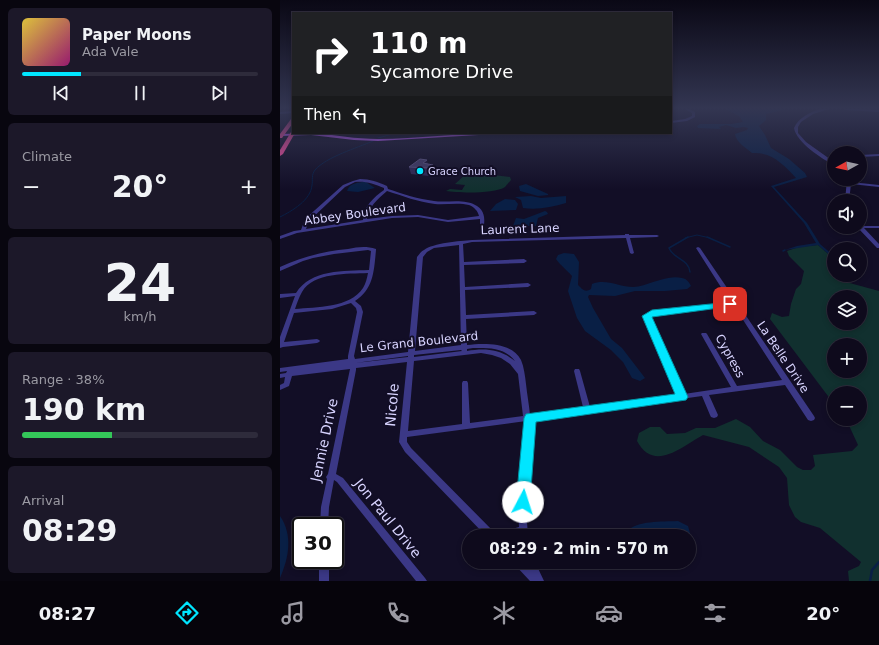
<!DOCTYPE html>
<html lang="en">
<head>
<meta charset="utf-8">
<style>
	:root { --surface:#0e0a1c; --page:#1c1829; --text:#f1f3f6; --muted:#9b9aa3; --line:#2e2b3b; --accent:#00e6ff }
	body { margin:0; font-family:"DejaVu Sans",sans-serif; background:var(--page); color:var(--text); height:100vh; display:flex; flex-direction:column; font-size:15px; white-space:nowrap }
	* { box-sizing:border-box; margin:0 }
	p { font-size:13px; color:var(--muted) }
	.icon { flex:none; width:22px; height:22px; fill:none; stroke:currentColor; stroke-width:2; stroke-linecap:round; stroke-linejoin:round }
	.map { position:relative; flex:1; overflow:hidden }
	.drawer { display:flex; flex-direction:column; gap:8px; padding:8px; background:#08060f; width:280px }
	.drawer>* { flex:none }
	.top-card { position:absolute; left:12px; top:12px; width:380px; height:122px; border-radius:0px; box-shadow:0 2px 6px #0003,0 0 0 1px var(--line); background:#202124; color:#fff; overflow:hidden }
	.needle { width:26px; rotate:262deg }
	.tools { position:absolute; left:547px; top:146px; display:grid; gap:8px }
	.tools a { display:grid; place-items:center; width:40px; height:40px; border-radius:50%; background:var(--surface); box-shadow:0 2px 6px #0003,0 0 0 1px var(--line); font-size:20px }
	.speed { position:absolute; left:12px; top:517px; display:flex; gap:8px; font-size:20px; font-weight:700; text-align:center }
	.speed>* { display:grid; place-content:center; width:52px; height:52px; border-radius:50%; background:var(--surface); box-shadow:0 2px 6px #0003,0 0 0 1px var(--line); line-height:1 }
	.speed .limit { border:2px solid #111; border-radius:6px; background:#fff; color:#111 }
	.pin { position:absolute; display:grid; place-items:center; width:34px; height:34px; color:#fff; margin:-17px; border-radius:8px; box-shadow:0 2px 6px #0006 }
	.me { position:absolute; width:44px; margin:-22px; rotate:5deg; stroke-linejoin:round; filter:drop-shadow(0 0 3px #0008) }
	.turn { display:flex; align-items:center; gap:14px; height:84px; padding:0 12px; font-size:18px }
	.turn .icon { width:52px; height:52px; stroke-width:2.5 }
	.turn b { display:block; font-size:28px; line-height:34px }
	.then { display:flex; align-items:center; height:38px; padding:0 12px; background:#0003; gap:8px; font-size:15px }
	.big { font-size:30px; font-weight:800; line-height:1.1 }
	.drawer .widget { flex:1; display:flex; flex-direction:column; justify-content:center; gap:6px; min-width:0; padding:0 14px; border-radius:6px; background:var(--page) }
	.drawer .dial { align-items:center; gap:0 }
	.dial b { font-size:52px; line-height:1 }
	.song { display:flex; align-items:center; gap:12px }
	.cover { width:48px; height:48px; border-radius:6px; background:linear-gradient(135deg,hsl(50 70% 55%),hsl(320 70% 35%)) }
	.played { height:4px; border-radius:2px; background:linear-gradient(90deg,var(--accent) 25%,var(--line) 25%) }
	.keys { display:flex; justify-content:space-around; direction:ltr }
	.heat { display:flex; justify-content:space-between; align-items:center; font-size:22px; direction:ltr }
	.charge { height:6px; border-radius:3px; background:linear-gradient(90deg,#34c759 38%,var(--line) 0) }
	.trip { position:absolute; left:182px; top:529px; width:234px; height:40px; border-radius:20px; background:var(--surface); box-shadow:0 2px 6px #0003,0 0 0 1px var(--line); font-weight:800; line-height:40px; text-align:center }
	.tabs { display:flex; height:64px; justify-content:space-around; align-items:center; background:#06040b; color:var(--muted) }
	.tabs .icon { width:28px; height:28px }
	.tabs .selected { color:var(--accent) }
	.tabs b { font-size:18px; color:var(--text) }
	main { display:flex; flex:1; min-height:0 }
	.map>svg:first-child { display:block }
	.green { fill:#11302f; fill-rule:evenodd }
	.water { fill:#091f45 }
	.lines { fill:none; stroke-linecap:round; stroke-linejoin:round }
	.stream-far2 { stroke:#091f45; stroke-width:1 }
	.stream-far1 { stroke:#091f45; stroke-width:1.5 }
	.stream { stroke:#091f45; stroke-width:2.5 }
	.minor { fill:#3b3886; fill-rule:evenodd }
	.major { fill:#c15bff; fill-rule:evenodd }
	.highway { fill:#ff4fa4; fill-rule:evenodd }
	.wall { fill:#302755 }
	.shaded-wall { fill:#1c153a }
	.building { fill:#423a67; stroke:#59527f }
	.route { fill:#00e6ff; stroke:#0096a6 }
	.poi-dot { fill:#00e6ff; stroke:#120e26; stroke-width:1.5 }
	.labels { text-anchor:middle; stroke-width:4; stroke-linejoin:round; paint-order:stroke }
	.far-poi-label { font-size:10px; fill:#d8d4ff; stroke:#120e26; text-anchor:start }
	.street-label { font-size:12px; fill:#d8d4ff; stroke:#120e26 }
	.near-street-label { font-size:14px; fill:#d8d4ff; stroke:#120e26 }
</style>
</head>
<body>
<main>
<section class="drawer">
<div class="widget">
<div class="song"><i class="cover"></i><div><b>Paper Moons</b><p>Ada Vale</p></div></div>
<div class="played"></div>
<div class="keys"><svg class="icon" aria-label="previous" viewBox="0 0 24 24"><path d="M18 5L8 12l10 7zM5 5v14"/></svg><svg class="icon" aria-label="pause" viewBox="0 0 24 24"><path d="M8 5v14M16 5v14"/></svg><svg class="icon" aria-label="next" viewBox="0 0 24 24"><path d="M6 5l10 7-10 7zM19 5v14"/></svg></div>
</div>
<div class="widget"><p>Climate</p>
<div class="heat"><a>−</a><b class="big">20°</b><a>+</a></div>
</div>
<div class="widget dial"><b>24</b><p>km/h</p></div>
<div class="widget"><p>Range · 38%</p><b class="big">190 km</b><div class="charge"></div></div>
<div class="widget"><p>Arrival</p><b class="big">08:29</b></div>
</section>
<div class="map">
<svg width="599" height="581" viewBox="0 0 599 581">
	<rect width="100%" height="100%" fill="#120e26"/>
	<g class="green">
		<path d="M188 172 230 177 231 180C229 182 227 185 225 187 215 194 178 193 166 191L170 189 182 190 185 185 175 184Z"/>
		<path d="M538 245 554 259V275H563L566 282 599 291V581H569L568 571 579 566 581 562 540 528 521 522 515 517 509 505 507 478 499 467 469 447 423 435C403 446 374 473 357 441L359 433 370 427H380L387 434 405 433 416 428H435L456 419 470 427 483 441 500 450 517 467 523 470H531L535 466 533 455 572 451 578 445 566 419H580V393H554V404L490 319 492 313 502 317 509 316 511 304 516 289 521 284 524 271 509 256 507 251 519 247ZM554 297H580V323H554ZM554 345H580V371H554Z"/>
	</g>
	<g class="water">
		<path d="M445 109H507L486 114V120L479 126 485 135 491 148 509 159 525 173 527 177 494 187 527 223 540 244 554 256V259L538 245 505 250 517 246 536 243 524 223 491 186 516 178C503 164 492 152 472 153 466 148 456 142 455 134L467 130 468 128 464 127 456 128 446 125 439 127 441 129 418 128 417 126 420 124H451L463 122 459 116Z"/>
		<path d="M82 182H86L95 188 78 192 67 191C69 184 76 183 82 182Z"/>
		<path d="M246 184 268 194V195L258 196 240 191 239 186Z"/>
		<path d="M251 196 261 198 286 196V203C272 207 258 210 243 208L241 200 235 197Z"/>
		<path d="M225 199 235 200 238 204 236 210 210 211 216 204Z"/>
		<path d="M265 211 267 212 268 214 258 218 256 226H233L236 218 244 219Z"/>
		<path d="M284 253 294 254 299 262 298 285C302 289 305 293 311 289L312 284C326 278 339 287 353 287 369 286 386 274 402 278 407 279 409 282 411 286L407 289 385 291H355L335 296 309 295 308 297 313 308 331 339 342 348 365 378 360 381 352 378 343 362 331 350 305 331 297 318 288 291 292 276C286 269 281 266 276 259L278 255Z"/>
		<path d="M0 516C13 535 9 557 0 578Z"/>
		<path d="M398 521 408 526 413 544 409 552V536H346V532C358 520 381 522 398 521Z"/>
	</g>
	<g class="lines">
		<g class="stream-far2">
			<path d="M98 138 116 133"/>
			<path d="M0 217C12 211 31 200 32 185 33 180 31 175 35 170 46 157 77 148 93 141"/>
			<path d="M405 238 417 235 430 238"/>
		</g>
		<g class="stream-far1">
			<path d="M408 237 389 248C393 259 409 259 410 272"/>
			<path d="M427 237 450 247"/>
			<path d="M503 251 505 250"/>
		</g>
		<path class="stream" d="M590 581 592 570 599 562"/>
		<g class="minor">
			<path d="M405 109H409L415 112V117L407 121 391 123V121L405 119 412 116V113Z"/>
			<path d="M540 109H549L533 114 521 122 518 127V133L526 142 554 162V165C542 159 516 142 514 128 518 118 530 112 540 109Z"/>
			<path d="M564 109H575L599 110V112L566 110Z"/>
			<path d="M13 111V113L0 114V112Z"/>
			<path d="M599 154V156L580 157V155Z"/>
			<path d="M80 179C90 179 98 182 107 186L108 189C123 194 138 199 154 201 167 203 185 198 197 206 204 210 205 218 204 225H200V219L168 222 138 217 112 218 17 233 0 239V236L14 231 21 230 25 219 63 185 73 181ZM75 182C86 181 94 184 104 188V190C94 197 83 207 83 220L26 229 29 221 65 187ZM107 191C123 196 138 202 155 204 166 205 178 202 189 205 194 207 198 211 199 216L168 220 138 215 112 216 87 219C88 207 98 199 107 191Z"/>
			<path d="M567 179H571V182L599 185V187L571 184 569 201H565Z"/>
			<path d="M580 226H599V228H584L599 244V248H597L578 228V227H580Z"/>
			<path d="M345 234H349V235H377L379 236 377 237 350 238 354 253 352 254 350 253 346 238 192 242 183 244 184 262 244 259 247 261 244 263 184 265 185 287 248 283 251 285 248 287 185 290 186 315 254 311 257 313 254 315 186 319 187 345C204 343 232 342 241 360 244 367 245 376 246 384 247 394 249 404 250 415L303 407 294 371 295 369H299L300 371 310 407 397 395 364 316 372 311 451 303 416 248 418 247 420 248 534 416 535 418 534 420 531 421 528 420 505 385 429 395 438 415 437 417 434 418 431 417 430 415 422 396 253 420 246 508 248 536H240V535L236 536H218L219 533 239 527 238 508 246 421 127 437V442L131 448 215 533 216 536H206L125 452 119 442 127 362 76 368V370L56 474 63 478 145 578 147 581H136L57 482 54 480 49 507 48 526H40L41 507 47 479 46 477 48 474 70 369 12 376 9 386 0 390V385L4 383 5 377 0 378V374L6 373 7 371 0 372V368L68 359V356L77 312 76 308 71 303 52 309 14 313 4 342 37 339 39 340 40 341 39 342 37 343 3 347 0 348V337L15 296 0 298V294L16 293C31 269 64 271 89 270L91 251 88 250 54 254 33 258 23 261 0 271V267C22 257 45 251 68 249 78 247 86 246 96 249V250C94 270 94 289 75 301L81 306 83 312 74 356 75 359 128 352 137 257C139 255 141 251 144 250 153 243 180 241 192 240L345 235ZM179 245 181 345 135 351 143 257 147 252 154 248ZM88 273C87 278 86 283 83 288 70 308 36 307 15 309 17 303 19 297 22 292 33 272 68 274 88 273ZM454 306 502 380 457 386 427 334 426 333H422L421 334 451 387 404 394 370 317 373 315ZM193 348C209 348 224 347 235 361 220 349 205 348 187 351V349ZM181 350 182 351 134 357V355ZM201 353 212 355 221 358 230 364 238 374 243 416 190 423 188 383 187 381H183L182 383V424L128 431 134 361ZM128 356V357L75 363Z"/>
			<rect x="39" y="560" width="10" height="21"/>
			<path d="M233 562H244L246 564 245 562H255L264 581H250L235 565Z"/>
		</g>
		<path class="major" d="M34 133C55 135 76 139 98 139 138 139 177 133 217 133L215 134 98 141 74 140 31 135 0 136 1 134Z"/>
		<g class="highway">
			<path d="M11 119H13V123L2 138H0V134Z"/>
			<path d="M11 132 15 133 3 154 0 156V150Z"/>
		</g>
	</g>
	<path class="wall" d="M153 165 154 172 149 176 131 174 129 167Z"/>
	<g class="shaded-wall">
		<path d="M147 160 149 167 143 163Z"/>
		<path d="M153 165 154 172 149 176 148 168Z"/>
	</g>
	<path class="building" d="M140 159 147 160 143 163 153 165 148 168 129 167Z"/>
	<linearGradient id="sky" x2="0" y2="1"><stop stop-color="#0a0815"/><stop offset="0.57" stop-color="#333652"/><stop offset="1" stop-color="#333652" stop-opacity="0"/></linearGradient>
	<rect width="599" height="190" fill="url(#sky)"/>
	<path class="route" d="M450 302 455 304 454 306 372 317 408 397 406 400 256 422 250 502 247 506 243 508 238 506 236 502 244 418 246 414 395 394 362 316 372 310Z"/>
	<circle class="poi-dot" cx="140" cy="171" r="4"/>
	<g class="labels">
		<g class="far-poi-label">
			<text x="148" y="175">Grace Church</text>
		</g>
		<g class="street-label">
			<text transform="translate(75 214) rotate(-8)" y="4">Abbey Boulevard</text>
			<text transform="translate(240 229) rotate(-2)" y="4">Laurent Lane</text>
			<text transform="translate(139 342) rotate(-6)" y="4">Le Grand Boulevard</text>
			<text transform="translate(450 356) rotate(61)" y="4">Cypress</text>
			<text transform="translate(503 357) rotate(56)" y="4">La Belle Drive</text>
		</g>
		<g class="near-street-label">
			<text transform="translate(112 405) rotate(-85)" y="5">Nicole</text>
			<text transform="translate(44 440) rotate(-78)" y="5">Jennie Drive</text>
			<text transform="translate(108 518) rotate(51)" y="5">Jon Paul Drive</text>
		</g>
	</g>
</svg>
<div class="tools">
<a><svg class="needle" viewBox="-14 -14 28 28"><path d="M0-13l5 13h-10z" fill="#e53935"/><path d="M0 13l5-13h-10z" fill="#9b9aa3"/></svg></a>
<a><svg class="icon" aria-label="sound" viewBox="0 0 24 24"><path d="M4 9h4l5-4v14l-5-4H4zM17 9q2 3 0 6"/></svg></a>
<a><svg class="icon" aria-label="search" viewBox="0 0 24 24"><circle cx="10" cy="10" r="6"/><path d="M15 15l6 6"/></svg></a>
<a><svg class="icon" aria-label="layers" viewBox="0 0 24 24"><path d="M12 4l9 5-9 5-9-5zM3 14l9 5 9-5"/></svg></a>
<a>+</a>
<a>−</a>
</div>
<div class="speed"><div class="limit">30</div></div>
<div class="pin" style="left:450px;top:304px;background:#d93025"><svg class="icon" aria-label="arrive" viewBox="0 0 24 24"><path d="M6 21V4h12l-3 4 3 4H6"/></svg></div>
<svg class="me" style="left:243px;top:502px" viewBox="-20 -20 40 40"><circle r="19" fill="#fff"/><path d="M0-13L10 11 0 6-10 11z" fill="#00e6ff"/></svg>
<div class="trip">08:29 · 2 min · 570 m</div>
<div class="top-card">
<div class="turn"><svg class="icon" aria-label="right" viewBox="0 0 24 24"><path d="M7 20v-9h11M14 6l5 5-5 5"/></svg><div><b>110 m</b>Sycamore Drive</div></div>
<div class="then">Then<svg class="icon" aria-label="left" viewBox="0 0 24 24"><path d="M17 20v-9H6M10 6l-5 5 5 5"/></svg></div>
</div>
</div>
</main>
<nav class="tabs">
<b>08:27</b>
<svg class="icon selected" aria-label="directions" viewBox="0 0 24 24"><path d="M12 3l9 9-9 9-9-9zM9 14v-3h6M13 9l2 2-2 2"/></svg>
<svg class="icon" aria-label="music" viewBox="0 0 24 24"><path d="M9 18V5l10-2v13"/><circle cx="6" cy="18" r="3"/><circle cx="16" cy="16" r="3"/></svg>
<svg class="icon" aria-label="phone" viewBox="0 0 24 24"><path d="M5 4h4l2 5-3 2q2 4 5 5l2-3 5 2v4C11 20 4 13 5 4z"/></svg>
<svg class="icon" aria-label="climate" viewBox="0 0 24 24"><path d="M12 3v18M4 7l16 10M4 17L20 7"/></svg>
<svg class="icon" aria-label="car" viewBox="0 0 24 24"><path d="M5 17H2v-5l4-1 3-4h7l3 4 3 1v5h-3M9 17h6M6 11h13"/><circle cx="7" cy="17" r="2"/><circle cx="17" cy="17" r="2"/></svg>
<svg class="icon" aria-label="filters" viewBox="0 0 24 24"><path d="M4 7h16M4 17h16"/><circle cx="9" cy="7" r="2"/><circle cx="15" cy="17" r="2"/></svg>
<b>20°</b>
</nav>
</body>
</html>
